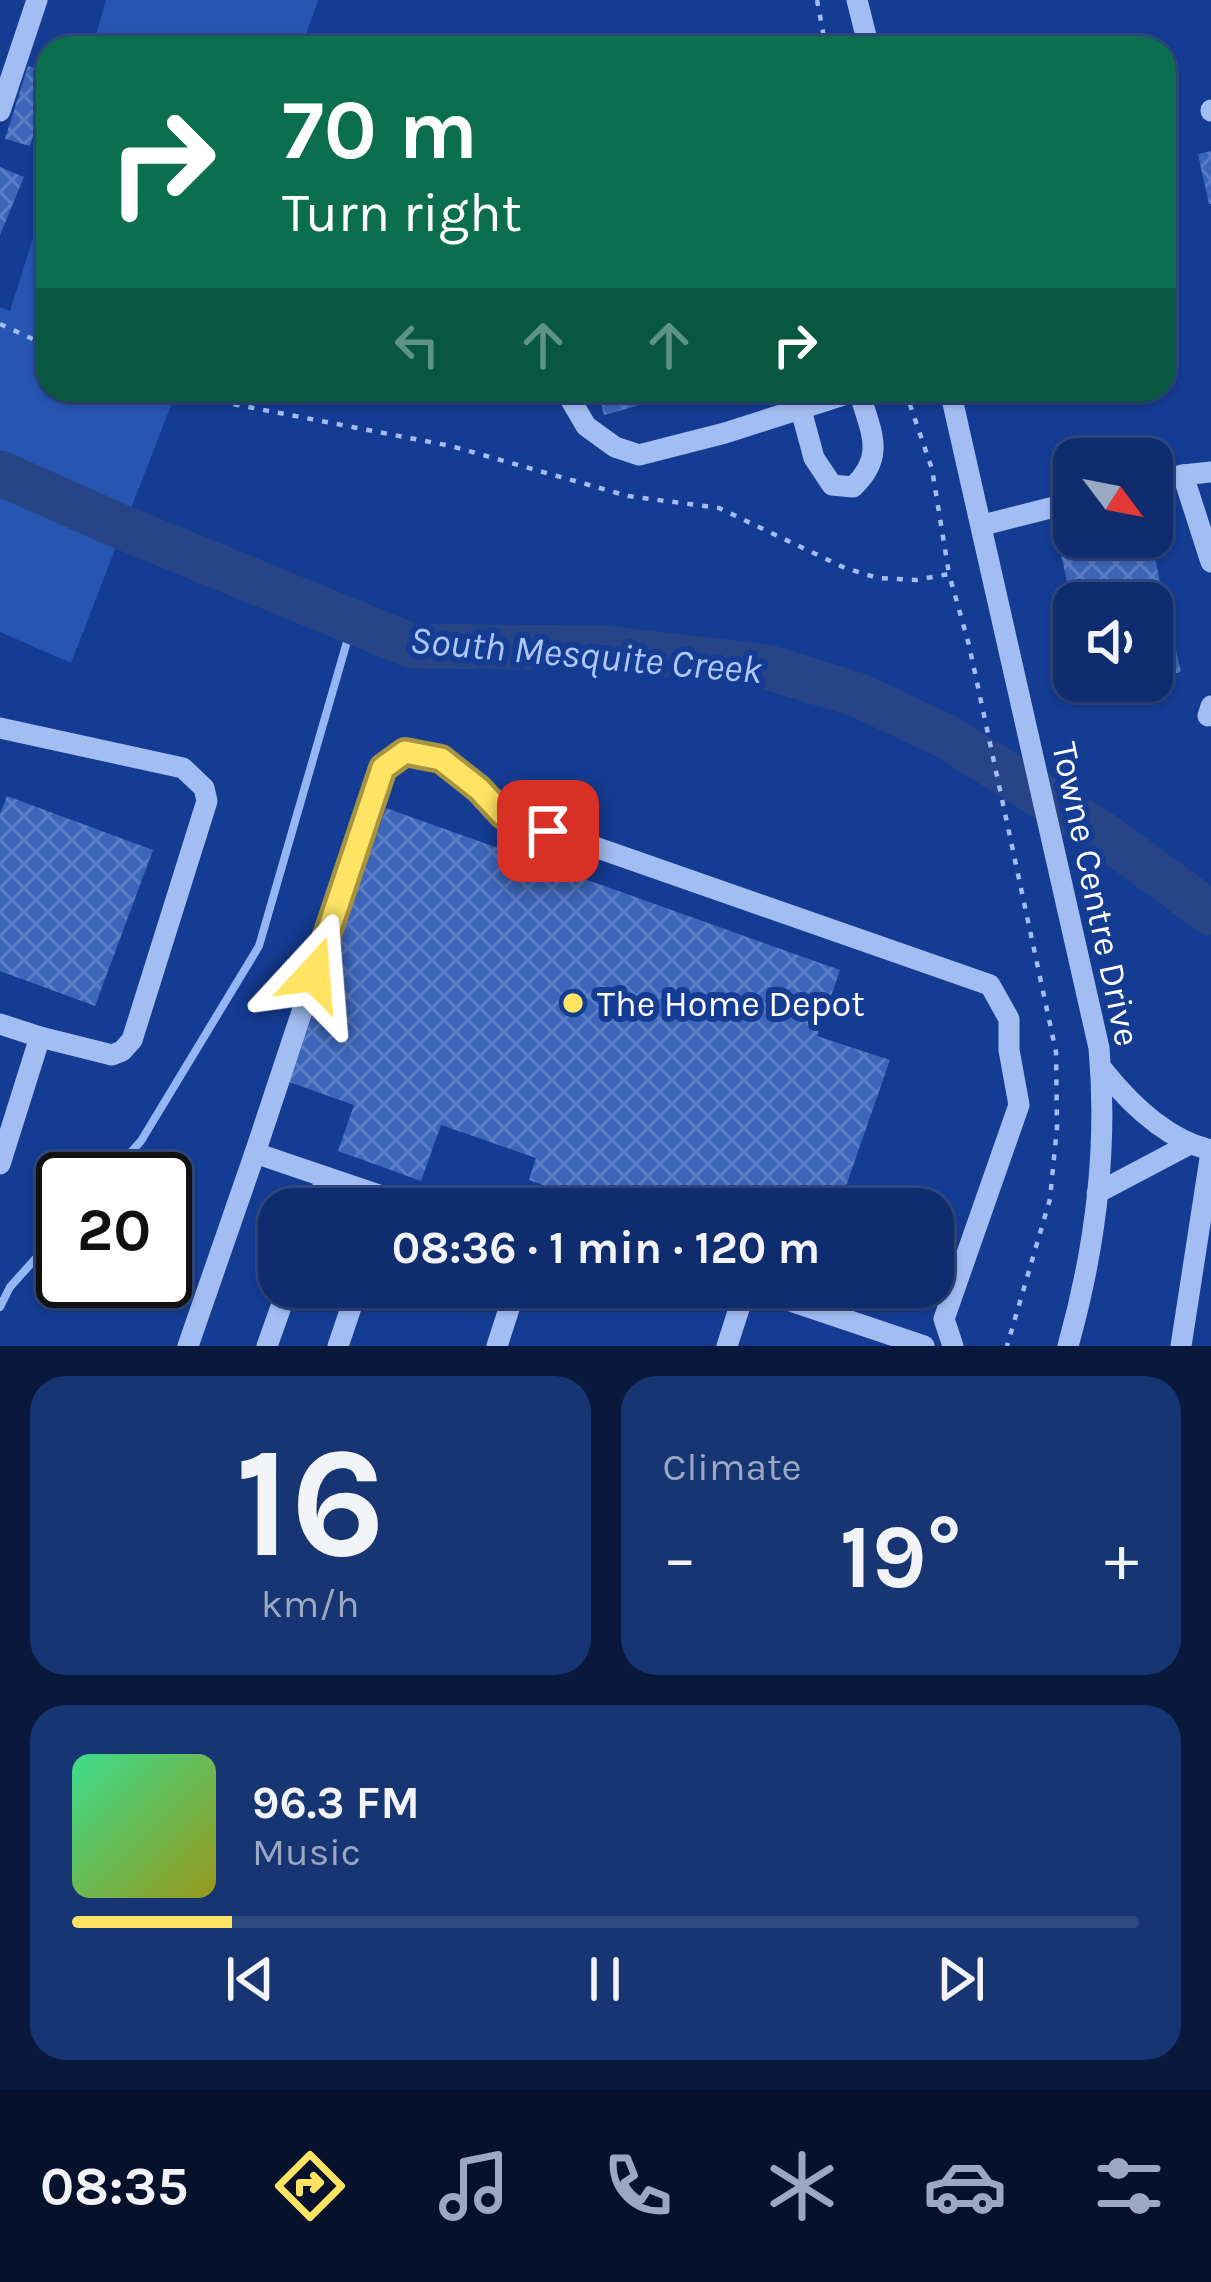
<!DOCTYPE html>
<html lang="en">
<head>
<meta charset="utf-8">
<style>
	:root { --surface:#0f2d6e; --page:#183573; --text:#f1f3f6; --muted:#9ba8c2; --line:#2f4981; --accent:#ffe463 }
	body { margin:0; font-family:Karla,sans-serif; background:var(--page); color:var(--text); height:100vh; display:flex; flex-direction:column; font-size:45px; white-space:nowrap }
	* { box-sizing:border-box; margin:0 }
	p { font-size:39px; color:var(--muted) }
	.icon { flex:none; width:66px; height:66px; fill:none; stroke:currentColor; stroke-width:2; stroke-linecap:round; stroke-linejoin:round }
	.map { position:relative; height:1346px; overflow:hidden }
	.drawer { display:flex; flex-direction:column; gap:30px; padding:30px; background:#08193c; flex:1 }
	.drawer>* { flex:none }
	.guide { position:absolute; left:36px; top:36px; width:1140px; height:366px; border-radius:36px; box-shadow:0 3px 9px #0004,0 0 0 3px var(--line); background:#0b6e4f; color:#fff; overflow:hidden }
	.needle { width:78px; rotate:122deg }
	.fabs { position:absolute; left:1053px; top:438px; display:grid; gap:24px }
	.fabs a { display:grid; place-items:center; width:120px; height:120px; border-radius:24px; background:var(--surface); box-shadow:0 3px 9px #0004,0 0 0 3px var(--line); font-size:60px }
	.speed { position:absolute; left:36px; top:1152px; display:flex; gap:24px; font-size:60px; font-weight:700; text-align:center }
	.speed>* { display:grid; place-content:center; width:156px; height:156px; border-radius:50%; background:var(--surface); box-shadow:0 3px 9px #0004,0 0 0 3px var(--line); line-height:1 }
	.speed .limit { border:6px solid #111; border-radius:18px; background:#fff; color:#111 }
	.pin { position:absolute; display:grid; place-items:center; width:102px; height:102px; color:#fff; margin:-51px; border-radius:24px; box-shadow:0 6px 18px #0006 }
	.me { position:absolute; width:132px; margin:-66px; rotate:19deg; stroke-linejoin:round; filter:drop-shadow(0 0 9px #0008) }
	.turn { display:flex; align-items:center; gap:42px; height:252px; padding:0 48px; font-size:54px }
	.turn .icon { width:156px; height:156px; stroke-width:2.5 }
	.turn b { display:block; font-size:84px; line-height:102px }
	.lanes { display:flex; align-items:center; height:114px; padding:0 48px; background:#0003; justify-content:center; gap:60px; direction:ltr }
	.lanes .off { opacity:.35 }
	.big { font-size:90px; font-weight:700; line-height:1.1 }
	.drawer .card { flex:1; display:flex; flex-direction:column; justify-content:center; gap:18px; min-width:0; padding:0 42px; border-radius:36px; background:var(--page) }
	.drawer .dial { align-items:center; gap:0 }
	.dial b { font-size:156px; line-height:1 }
	.song { display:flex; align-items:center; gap:36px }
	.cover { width:144px; height:144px; border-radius:18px; background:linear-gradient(135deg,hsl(150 70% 55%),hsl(60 70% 35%)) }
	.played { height:12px; border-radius:6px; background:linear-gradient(90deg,var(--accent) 15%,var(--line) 15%) }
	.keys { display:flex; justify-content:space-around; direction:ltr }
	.heat { display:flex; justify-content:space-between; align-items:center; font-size:66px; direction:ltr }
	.drawer .tiles { flex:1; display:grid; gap:30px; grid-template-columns:1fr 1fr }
	.card:last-child { grid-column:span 2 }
	.trip { position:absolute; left:258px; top:1188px; width:696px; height:120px; border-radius:36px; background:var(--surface); box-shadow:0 3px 9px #0004,0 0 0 3px var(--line); font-weight:700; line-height:120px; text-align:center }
	.dock { display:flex; height:192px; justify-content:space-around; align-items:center; background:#06122c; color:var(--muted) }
	.dock .icon { width:84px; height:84px }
	.dock .current { color:var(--accent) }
	.dock b { font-size:54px; color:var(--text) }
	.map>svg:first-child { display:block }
	.green { fill:#2655b2 }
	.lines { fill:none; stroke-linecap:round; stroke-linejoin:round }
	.stream { stroke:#94b6f5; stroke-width:8 }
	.river { stroke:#264486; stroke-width:45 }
	.building { fill:url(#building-cross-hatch) }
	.path { stroke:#a2bdf2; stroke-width:4.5; stroke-dasharray:6 9; stroke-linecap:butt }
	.minor { stroke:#a2bdf2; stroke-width:21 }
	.route-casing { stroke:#a69440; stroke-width:30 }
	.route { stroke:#ffe463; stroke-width:21 }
	.poi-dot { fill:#ffe463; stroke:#143c93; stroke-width:4.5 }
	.labels { text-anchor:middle; stroke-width:12; stroke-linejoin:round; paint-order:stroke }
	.street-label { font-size:36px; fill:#fff; stroke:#143c93 }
	.poi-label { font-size:36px; fill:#fff; stroke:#143c93; text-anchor:start }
	.water-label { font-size:39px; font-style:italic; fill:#aec7f9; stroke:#143c93 }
</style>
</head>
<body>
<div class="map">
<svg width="1211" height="1346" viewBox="0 0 1211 1346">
	<defs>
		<pattern id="building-cross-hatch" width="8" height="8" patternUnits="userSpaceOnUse" patternTransform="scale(3)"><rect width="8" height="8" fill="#3d66bb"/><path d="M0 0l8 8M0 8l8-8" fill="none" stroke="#5a7dc5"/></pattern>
	</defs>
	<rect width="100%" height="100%" fill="#143c93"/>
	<g class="green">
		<path d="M106 0H318L301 48H92Z"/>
		<path d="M48 190V390H177L71 663 0 632V307L10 311Z"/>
	</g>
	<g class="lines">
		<g class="stream">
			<path d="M107 1179 141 1141 259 946 353 621"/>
			<path d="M0 1307 10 1287 63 1228"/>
		</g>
		<path class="river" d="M0 473 119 526 412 646 607 648 767 667 858 695 947 737 1104 835 1211 913"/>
	</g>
	<g class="building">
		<path d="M28 66 48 72V89L30 146 5 139Z"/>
		<path d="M1211 151V204H1209L1198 154Z"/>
		<path d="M0 167 24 177 0 235Z"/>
		<path d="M598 390H691V391L604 415Z"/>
		<path d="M1074 529V537H1150L1181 672 1152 679V603H1072L1056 533Z"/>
		<path d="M7 796 153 850 95 1006 0 971V814Z"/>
		<path d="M386 808 840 970 817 1036 890 1060 838 1209H609L529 1180 536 1158 441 1125 421 1181 338 1151 354 1105 289 1082Z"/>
	</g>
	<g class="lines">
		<g class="path">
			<path d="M817 0 826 48"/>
			<path d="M0 324 48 346"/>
			<path d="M160 390 451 446 628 496 719 508 845 568 878 578 916 580 949 574 969 645 1056 1052 1057 1127 1050 1199 1007 1346"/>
			<path d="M905 390 932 469 949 574"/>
		</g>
		<g class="minor">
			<path d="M857 0 869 48"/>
			<path d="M1211 110V111"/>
			<path d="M0 111 37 0"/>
			<path d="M565 390 586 426 615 447 639 455 725 433 859 390"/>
			<path d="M950 390 1099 1048C1108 1148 1095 1250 1068 1346"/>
			<path d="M801 410 814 458 832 485 853 487C887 455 870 431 859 391"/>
			<path d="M1211 472 1183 475 1211 562"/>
			<path d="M1152 483 1183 475"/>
			<path d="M983 525 1074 502"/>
			<path d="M1208 716 1211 706"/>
			<path d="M0 728 183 768 204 788 207 801 132 1040 122 1051 112 1055 40 1037 0 1164"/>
			<path d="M0 1024 40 1037"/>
			<path d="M1103 1070C1131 1105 1167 1140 1211 1150"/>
			<path d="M1097 1193 1188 1145"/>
			<path d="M315 1209 326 1178"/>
			<path d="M517 1209 482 1197 417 1208 255 1153 383 768 405 753C460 756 466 787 503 815L990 985 1009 1019V1050L1019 1105 944 1319 953 1346"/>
			<path d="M749 1287 924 1346"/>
			<path d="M188 1346 255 1153"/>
			<path d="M267 1346 288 1287"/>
			<path d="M338 1346 358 1287"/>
			<path d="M497 1346 516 1287"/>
			<path d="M727 1346 746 1287"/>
			<path d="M1181 1346 1211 1152"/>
		</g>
	</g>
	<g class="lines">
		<g class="route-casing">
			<path id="route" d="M314 974 383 768 405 752 441 759 479 789 503 815 548 831"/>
		</g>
		<use href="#route" class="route"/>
	</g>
	<circle class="poi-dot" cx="573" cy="1003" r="12"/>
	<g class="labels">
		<g class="street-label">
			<text transform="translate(1097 894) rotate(78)" y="13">Towne Centre Drive</text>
		</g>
		<g class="poi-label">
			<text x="597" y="1016">The Home Depot</text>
		</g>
		<g class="water-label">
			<text transform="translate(586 654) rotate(5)" y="14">South Mesquite Creek</text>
		</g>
	</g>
</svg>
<div class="fabs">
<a><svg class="needle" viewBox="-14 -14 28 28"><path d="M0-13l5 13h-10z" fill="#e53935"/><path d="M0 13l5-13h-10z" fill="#9ba8c2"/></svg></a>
<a><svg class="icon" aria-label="sound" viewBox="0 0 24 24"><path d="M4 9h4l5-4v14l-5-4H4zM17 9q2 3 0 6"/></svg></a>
</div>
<div class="speed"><div class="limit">20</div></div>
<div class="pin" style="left:548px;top:831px;background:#d93025"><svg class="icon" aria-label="arrive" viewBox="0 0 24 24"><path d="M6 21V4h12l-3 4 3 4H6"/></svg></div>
<svg class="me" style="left:314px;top:974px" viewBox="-20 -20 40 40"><path d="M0-17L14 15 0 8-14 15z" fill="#ffe463" stroke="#fff" stroke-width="4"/></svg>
<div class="trip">08:36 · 1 min · 120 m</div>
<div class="guide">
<div class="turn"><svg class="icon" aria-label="right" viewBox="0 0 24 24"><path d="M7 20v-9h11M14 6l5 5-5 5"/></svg><div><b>70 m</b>Turn right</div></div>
<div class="lanes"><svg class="icon off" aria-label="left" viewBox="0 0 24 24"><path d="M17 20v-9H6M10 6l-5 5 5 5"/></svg><svg class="icon off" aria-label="ahead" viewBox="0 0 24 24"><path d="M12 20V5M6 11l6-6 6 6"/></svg><svg class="icon off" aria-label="ahead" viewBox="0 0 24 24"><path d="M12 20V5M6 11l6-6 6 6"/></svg><svg class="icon" aria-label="right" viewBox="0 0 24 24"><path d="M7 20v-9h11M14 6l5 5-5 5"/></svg></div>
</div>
</div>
<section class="drawer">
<div class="tiles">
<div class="card dial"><b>16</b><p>km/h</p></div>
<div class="card"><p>Climate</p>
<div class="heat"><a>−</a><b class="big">19°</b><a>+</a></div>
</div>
<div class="card">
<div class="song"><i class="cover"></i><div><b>96.3 FM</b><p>Music</p></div></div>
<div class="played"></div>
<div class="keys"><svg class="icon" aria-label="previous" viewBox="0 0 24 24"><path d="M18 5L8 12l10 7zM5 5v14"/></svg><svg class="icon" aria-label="pause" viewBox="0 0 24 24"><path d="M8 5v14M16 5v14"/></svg><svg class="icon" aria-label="next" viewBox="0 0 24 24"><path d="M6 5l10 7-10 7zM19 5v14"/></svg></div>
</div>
</div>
</section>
<nav class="dock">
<b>08:35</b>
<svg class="icon current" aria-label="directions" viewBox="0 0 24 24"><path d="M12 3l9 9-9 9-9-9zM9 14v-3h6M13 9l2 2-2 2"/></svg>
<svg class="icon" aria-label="music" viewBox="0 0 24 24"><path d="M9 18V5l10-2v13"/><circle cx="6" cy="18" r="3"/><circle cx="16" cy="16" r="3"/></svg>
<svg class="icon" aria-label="phone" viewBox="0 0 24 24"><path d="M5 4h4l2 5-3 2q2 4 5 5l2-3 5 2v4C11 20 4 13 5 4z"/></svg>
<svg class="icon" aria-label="climate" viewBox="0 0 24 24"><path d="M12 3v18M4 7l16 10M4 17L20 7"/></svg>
<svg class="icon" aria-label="car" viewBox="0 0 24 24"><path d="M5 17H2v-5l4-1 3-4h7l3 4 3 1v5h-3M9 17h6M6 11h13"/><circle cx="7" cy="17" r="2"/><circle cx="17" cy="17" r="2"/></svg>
<svg class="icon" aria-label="filters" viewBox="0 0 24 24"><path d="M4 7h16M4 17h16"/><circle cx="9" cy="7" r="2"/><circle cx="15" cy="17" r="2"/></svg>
</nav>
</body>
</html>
